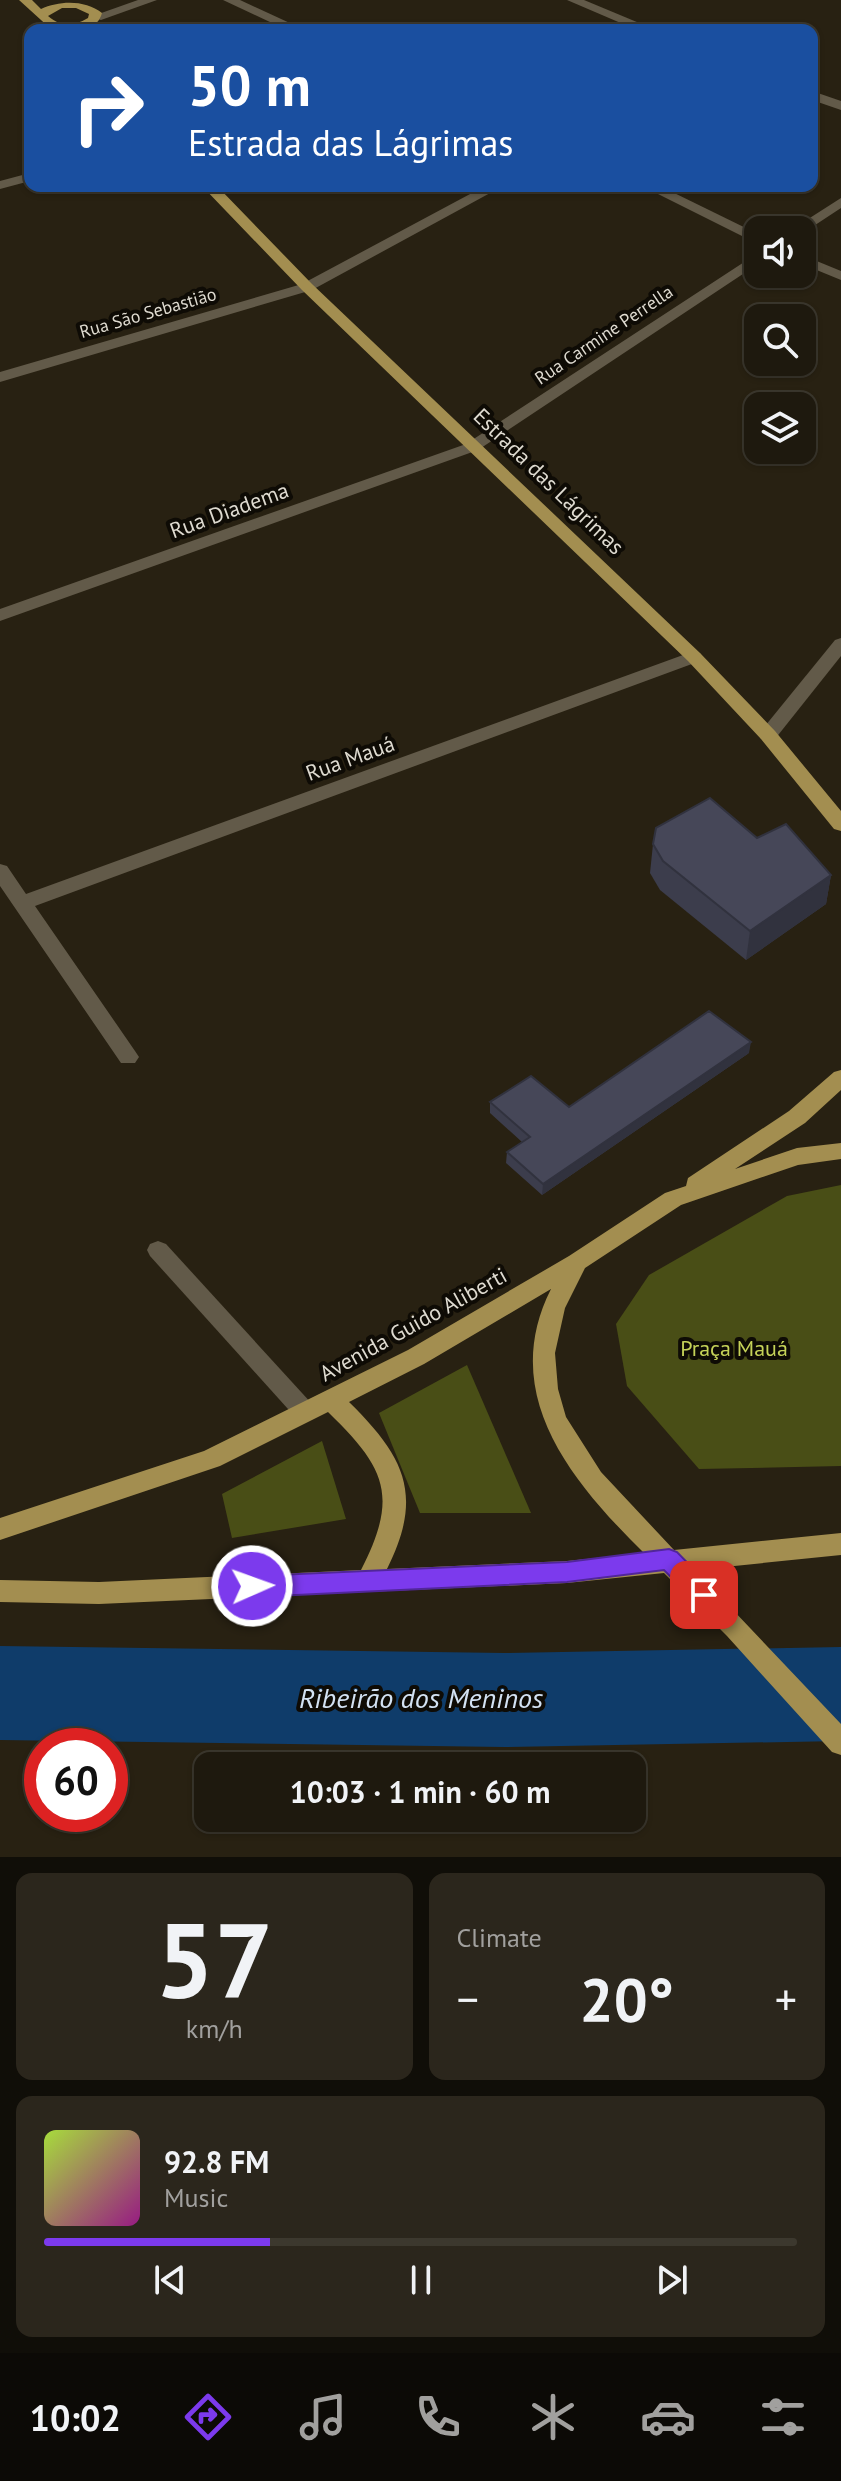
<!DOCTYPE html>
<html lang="en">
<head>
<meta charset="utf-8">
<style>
	:root { --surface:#1e190e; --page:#2b261c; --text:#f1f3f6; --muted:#a1a09e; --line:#3c382e; --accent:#7c3aed }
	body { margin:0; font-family:"PT Sans",sans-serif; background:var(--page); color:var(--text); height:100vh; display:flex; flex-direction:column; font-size:30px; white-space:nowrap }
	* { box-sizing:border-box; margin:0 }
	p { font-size:26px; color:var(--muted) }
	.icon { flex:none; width:44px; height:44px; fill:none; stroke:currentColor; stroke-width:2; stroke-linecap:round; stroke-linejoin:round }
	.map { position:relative; height:1857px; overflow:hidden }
	.drawer { display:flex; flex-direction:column; gap:16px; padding:16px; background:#100e08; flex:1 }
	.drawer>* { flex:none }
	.banner { position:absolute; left:24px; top:24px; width:794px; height:168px; border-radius:16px; box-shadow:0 2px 6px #0004,0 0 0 2px var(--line); background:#1a4fa0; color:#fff; overflow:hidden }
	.buttons { position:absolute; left:744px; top:216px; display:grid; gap:16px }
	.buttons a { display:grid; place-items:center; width:72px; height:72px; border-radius:16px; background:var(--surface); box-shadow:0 2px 6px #0004,0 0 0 2px var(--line); font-size:40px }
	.speed { position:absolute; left:24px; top:1728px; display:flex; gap:16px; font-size:40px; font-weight:700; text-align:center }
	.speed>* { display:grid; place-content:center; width:104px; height:104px; border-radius:50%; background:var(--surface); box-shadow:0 2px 6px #0004,0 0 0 2px var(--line); line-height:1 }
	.speed .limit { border:12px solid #d22; background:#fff; color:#111 }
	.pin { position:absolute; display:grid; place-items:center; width:68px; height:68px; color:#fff; margin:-34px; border-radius:16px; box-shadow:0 4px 12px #0006 }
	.me { position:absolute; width:88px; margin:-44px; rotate:88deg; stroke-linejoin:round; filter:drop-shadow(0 0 6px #0008) }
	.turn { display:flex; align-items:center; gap:28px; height:168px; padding:0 32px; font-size:36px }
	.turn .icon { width:104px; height:104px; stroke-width:2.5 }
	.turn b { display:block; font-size:56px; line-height:68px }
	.big { font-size:60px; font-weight:600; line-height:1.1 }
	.drawer .card { flex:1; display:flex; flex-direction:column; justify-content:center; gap:12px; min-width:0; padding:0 28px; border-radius:16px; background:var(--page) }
	.drawer .dial { align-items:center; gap:0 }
	.dial b { font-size:104px; line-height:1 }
	.song { display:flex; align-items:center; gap:24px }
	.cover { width:96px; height:96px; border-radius:12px; background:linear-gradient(135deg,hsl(80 70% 55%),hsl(310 70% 35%)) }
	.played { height:8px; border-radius:4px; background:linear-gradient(90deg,var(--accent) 30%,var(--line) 30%) }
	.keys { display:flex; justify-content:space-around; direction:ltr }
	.heat { display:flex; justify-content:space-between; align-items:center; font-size:44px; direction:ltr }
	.drawer .tiles { flex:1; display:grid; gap:16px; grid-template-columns:1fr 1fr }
	.card:last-child { grid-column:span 2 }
	.trip { position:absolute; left:194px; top:1752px; width:452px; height:80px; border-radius:16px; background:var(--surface); box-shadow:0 2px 6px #0004,0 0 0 2px var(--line); font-weight:600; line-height:80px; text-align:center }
	.tab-bar { display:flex; height:128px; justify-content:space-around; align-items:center; background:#0c0a06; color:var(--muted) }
	.tab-bar .icon { width:56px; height:56px }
	.tab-bar .current { color:var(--accent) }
	.tab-bar b { font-size:36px; color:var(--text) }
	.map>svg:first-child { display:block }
	.green { fill:#494e16 }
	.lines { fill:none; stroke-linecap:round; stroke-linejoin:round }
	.river { fill:#0f3c6a; fill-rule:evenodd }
	.minor { fill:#625a49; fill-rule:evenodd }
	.major { fill:#a38e50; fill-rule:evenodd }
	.wall { fill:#3c3d4c }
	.shaded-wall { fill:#31323e }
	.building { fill:#464758; stroke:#31323e; stroke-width:2 }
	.route { fill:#7c3aed; stroke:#51269a; stroke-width:2 }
	.labels { text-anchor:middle; stroke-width:8; stroke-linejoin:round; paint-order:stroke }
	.far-street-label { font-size:18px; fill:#dedad0; stroke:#0e0b05 }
	.street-label { font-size:22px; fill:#dedad0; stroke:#0e0b05 }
	.park-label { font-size:22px; fill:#c5d258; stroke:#0e0b05 }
	.near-water-label { font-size:28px; font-style:italic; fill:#d3e2f3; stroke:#0e0b05 }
</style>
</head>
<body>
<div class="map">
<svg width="841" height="1857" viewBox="0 0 841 1857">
	<rect width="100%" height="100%" fill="#282112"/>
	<g class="green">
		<path d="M841 1185V1466L699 1469 627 1386 616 1324 649 1275 787 1196Z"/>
		<path d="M467 1365 531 1513H420L379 1413Z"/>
		<path d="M322 1441 346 1519 232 1538 222 1494Z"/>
	</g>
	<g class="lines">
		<path class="river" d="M0 1646 504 1653 841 1647V1741L504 1747 0 1740Z"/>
		<g class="minor">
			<path d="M138 0H157L101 20 90 17Z"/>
			<path d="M223 0H240L305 30H287Z"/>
			<path d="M567 0H584L656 30H637Z"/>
			<path d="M812 91 841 101V110L812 100Z"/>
			<path d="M30 173V181L0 189V181Z"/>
			<path d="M485 186H503L312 290 0 382V372L302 284Z"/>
			<path d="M642 186H660L758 234V244Z"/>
			<path d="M841 198V208L803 233 802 230H791Z"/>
			<path d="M758 253V264L478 450 0 621V609L466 444Z"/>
			<path d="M802 255 841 271V280L802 264Z"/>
			<path d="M841 638V656L775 739H761L759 735 761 731 835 640Z"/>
			<path d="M694 651 700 653 703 657 700 661 35 906 135 1051 139 1057 135 1063H121L0 886V864L7 866 26 894Z"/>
			<path d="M158 1241 166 1244 313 1405 317 1412 313 1419 305 1422 297 1419 150 1256 147 1250 150 1244Z"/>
		</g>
		<g class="major">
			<path d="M19 0H32L41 9C60 0 86 0 102 13 96 35 70 30 52 30ZM76 8 89 14 88 18C72 27 63 28 48 16L62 8Z"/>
			<path d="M202 186H217L312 284 700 653 775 731 841 811V831L834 829 761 739 688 661 302 290Z"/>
			<path d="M841 1070V1090L805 1123 735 1169 797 1148 841 1143V1159L798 1165 681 1205 585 1268 565 1308 555 1353 558 1389 566 1417 601 1472 674 1550 841 1533V1555L695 1570 841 1724V1755L832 1752 727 1636 664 1573 567 1583 99 1604 0 1602V1580L99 1582 361 1570C399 1496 386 1468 328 1412L220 1466 0 1540V1518L204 1451 408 1350 569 1256 665 1193 686 1186 688 1178 789 1111 834 1072ZM551 1289C498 1394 571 1481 644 1553L567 1561 387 1569C424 1495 405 1457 349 1402L424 1364Z"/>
		</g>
	</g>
	<g class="wall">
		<path d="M757 838 831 875 826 904 746 960 660 890 650 873 653 844Z"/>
		<path d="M749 1053 542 1195 506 1163 507 1152 522 1142 490 1113V1102L569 1107Z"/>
	</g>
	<g class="shaded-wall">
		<path d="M831 875 826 904 746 960 750 931Z"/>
		<path d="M751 1042 749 1053 542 1195 543 1184Z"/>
	</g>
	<g class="building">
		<path d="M710 798 757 838 786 824 831 875 750 931 663 861 653 844 656 828Z"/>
		<path d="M709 1011 751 1042 543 1184 507 1152 530 1137 490 1102 531 1076 569 1107Z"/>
	</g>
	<path class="route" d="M669 1549 677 1552 712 1588 715 1595 712 1603 704 1606 696 1603 664 1570 567 1582 252 1597 244 1594 241 1586 244 1579 252 1576 567 1562Z"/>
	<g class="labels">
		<g class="far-street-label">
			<text transform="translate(148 313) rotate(-16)" y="6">Rua São Sebastião</text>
			<text transform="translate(604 335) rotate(-34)" y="6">Rua Carmine Perrella</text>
		</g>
		<g class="street-label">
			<text transform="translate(549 481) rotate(44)" y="8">Estrada das Lágrimas</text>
			<text transform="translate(229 510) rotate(-20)" y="8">Rua Diadema</text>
			<text transform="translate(350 758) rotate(-20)" y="8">Rua Mauá</text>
			<text transform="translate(413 1324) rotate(-29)" y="8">Avenida Guido Aliberti</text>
		</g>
		<g class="park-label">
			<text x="734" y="1356">Praça Mauá</text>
		</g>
		<g class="near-water-label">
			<text x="421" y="1708">Ribeirão dos Meninos</text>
		</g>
	</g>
</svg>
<div class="buttons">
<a><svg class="icon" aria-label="sound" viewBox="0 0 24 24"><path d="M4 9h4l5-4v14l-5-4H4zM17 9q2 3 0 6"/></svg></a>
<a><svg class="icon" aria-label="search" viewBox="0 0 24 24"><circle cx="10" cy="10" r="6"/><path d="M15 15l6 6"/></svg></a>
<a><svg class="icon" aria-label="layers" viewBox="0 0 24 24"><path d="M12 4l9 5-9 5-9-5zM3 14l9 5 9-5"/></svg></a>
</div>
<div class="speed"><div class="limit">60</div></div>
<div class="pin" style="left:704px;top:1595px;background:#d93025"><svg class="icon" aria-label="arrive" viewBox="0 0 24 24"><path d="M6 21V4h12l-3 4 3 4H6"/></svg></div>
<svg class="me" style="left:252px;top:1586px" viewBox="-20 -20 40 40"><circle r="17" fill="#7c3aed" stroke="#fff" stroke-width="3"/><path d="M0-11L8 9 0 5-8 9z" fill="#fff"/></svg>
<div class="trip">10:03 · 1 min · 60 m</div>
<div class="banner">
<div class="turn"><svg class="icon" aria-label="right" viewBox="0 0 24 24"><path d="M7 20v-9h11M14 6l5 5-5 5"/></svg><div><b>50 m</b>Estrada das Lágrimas</div></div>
</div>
</div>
<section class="drawer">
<div class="tiles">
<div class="card dial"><b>57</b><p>km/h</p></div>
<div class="card"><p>Climate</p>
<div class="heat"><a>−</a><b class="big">20°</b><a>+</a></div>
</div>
<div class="card">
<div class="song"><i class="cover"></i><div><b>92.8 FM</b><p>Music</p></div></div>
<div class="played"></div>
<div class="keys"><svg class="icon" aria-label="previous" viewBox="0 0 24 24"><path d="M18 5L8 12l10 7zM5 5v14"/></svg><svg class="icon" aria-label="pause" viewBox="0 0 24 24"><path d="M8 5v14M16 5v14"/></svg><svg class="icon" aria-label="next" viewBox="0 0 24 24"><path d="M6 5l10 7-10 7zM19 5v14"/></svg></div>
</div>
</div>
</section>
<nav class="tab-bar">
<b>10:02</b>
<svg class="icon current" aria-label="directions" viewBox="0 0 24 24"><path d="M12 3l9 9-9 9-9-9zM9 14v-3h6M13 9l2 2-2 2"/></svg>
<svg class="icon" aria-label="music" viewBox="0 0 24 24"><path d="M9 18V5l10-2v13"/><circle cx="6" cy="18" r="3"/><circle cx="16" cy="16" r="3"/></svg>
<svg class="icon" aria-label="phone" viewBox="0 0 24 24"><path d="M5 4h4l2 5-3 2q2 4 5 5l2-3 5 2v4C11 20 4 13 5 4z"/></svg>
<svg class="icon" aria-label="climate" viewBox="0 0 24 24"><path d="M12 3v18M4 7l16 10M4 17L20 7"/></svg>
<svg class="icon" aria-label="car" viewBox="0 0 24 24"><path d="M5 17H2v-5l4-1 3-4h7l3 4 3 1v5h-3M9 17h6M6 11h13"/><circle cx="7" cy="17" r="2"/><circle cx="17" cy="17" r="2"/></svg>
<svg class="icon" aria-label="filters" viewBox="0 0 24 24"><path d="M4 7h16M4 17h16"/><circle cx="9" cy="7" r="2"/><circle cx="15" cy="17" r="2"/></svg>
</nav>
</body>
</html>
